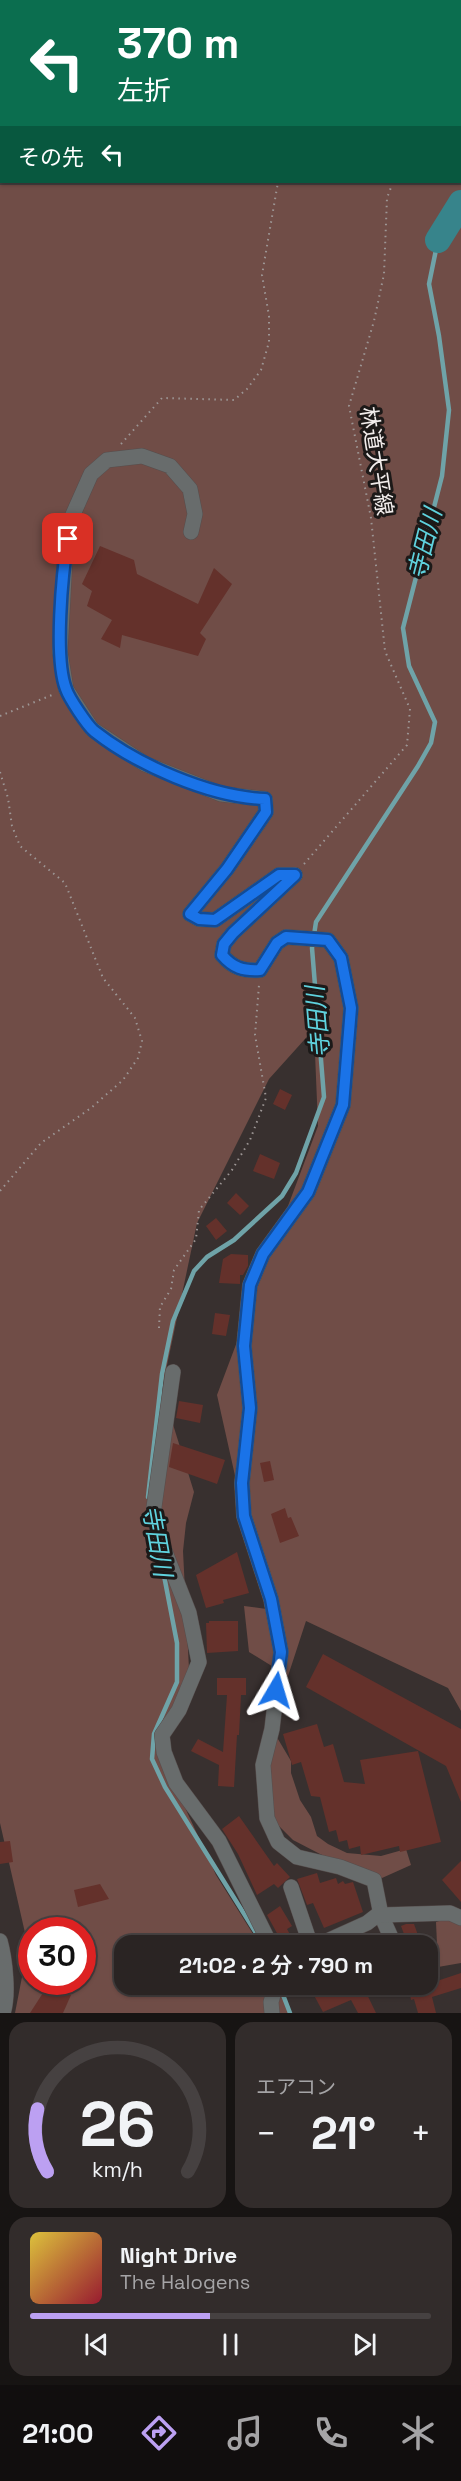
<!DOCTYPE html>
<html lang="ja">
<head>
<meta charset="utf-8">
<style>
	:root { --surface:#2a2423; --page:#322c2b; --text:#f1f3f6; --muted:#a5a4a6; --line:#464141; --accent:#bca0f2 }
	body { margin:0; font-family:"Space Grotesk","Noto Sans JP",sans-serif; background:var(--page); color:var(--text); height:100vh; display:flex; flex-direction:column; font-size:22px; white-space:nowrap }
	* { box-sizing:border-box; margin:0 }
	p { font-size:20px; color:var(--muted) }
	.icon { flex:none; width:33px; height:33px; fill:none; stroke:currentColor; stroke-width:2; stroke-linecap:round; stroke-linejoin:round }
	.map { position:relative; height:2013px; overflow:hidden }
	.drawer { display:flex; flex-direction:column; gap:9px; padding:9px; background:#171413; flex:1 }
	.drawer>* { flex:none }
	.banner { position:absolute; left:0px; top:0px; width:462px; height:183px; box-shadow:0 2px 4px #0004,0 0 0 2px var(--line); background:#0b6e4f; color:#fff; overflow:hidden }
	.speed { position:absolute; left:18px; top:1917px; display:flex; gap:12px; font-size:30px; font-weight:700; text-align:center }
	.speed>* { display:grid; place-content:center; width:78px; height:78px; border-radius:50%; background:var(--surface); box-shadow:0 2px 4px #0004,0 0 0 2px var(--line); line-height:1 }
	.speed .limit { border:9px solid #d22; background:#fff; color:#111 }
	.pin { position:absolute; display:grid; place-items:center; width:51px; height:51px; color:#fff; margin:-26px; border-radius:12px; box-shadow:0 3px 9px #0006 }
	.me { position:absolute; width:66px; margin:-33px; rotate:7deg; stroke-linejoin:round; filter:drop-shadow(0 0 4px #0008) }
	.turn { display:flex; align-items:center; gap:21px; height:126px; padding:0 18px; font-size:27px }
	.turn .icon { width:78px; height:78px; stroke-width:2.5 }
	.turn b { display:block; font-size:42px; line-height:51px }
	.then { display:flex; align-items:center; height:57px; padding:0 18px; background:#0003; gap:12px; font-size:22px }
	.big { font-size:45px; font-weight:600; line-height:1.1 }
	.drawer .card { flex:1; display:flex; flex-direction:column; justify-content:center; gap:9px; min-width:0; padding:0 21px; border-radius:18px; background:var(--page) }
	.drawer .dial { align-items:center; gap:0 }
	.dial svg { height:156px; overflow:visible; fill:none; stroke:var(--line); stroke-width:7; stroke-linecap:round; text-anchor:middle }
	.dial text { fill:var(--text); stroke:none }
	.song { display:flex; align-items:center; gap:18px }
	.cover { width:72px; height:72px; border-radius:9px; background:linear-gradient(135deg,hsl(50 70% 55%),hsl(350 70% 35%)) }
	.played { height:6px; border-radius:3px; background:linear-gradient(90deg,var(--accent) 45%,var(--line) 45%) }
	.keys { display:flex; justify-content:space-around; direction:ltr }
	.heat { display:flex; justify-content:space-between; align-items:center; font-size:33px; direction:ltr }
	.drawer .tiles { flex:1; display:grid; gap:9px; grid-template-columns:1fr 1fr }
	.card:last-child { grid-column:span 2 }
	.trip { position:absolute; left:114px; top:1935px; width:324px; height:60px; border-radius:18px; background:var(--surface); box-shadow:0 2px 4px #0004,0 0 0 2px var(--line); font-weight:600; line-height:60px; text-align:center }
	.tab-bar { display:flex; height:96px; justify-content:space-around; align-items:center; background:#110e0e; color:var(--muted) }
	.tab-bar .icon { width:42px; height:42px }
	.tab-bar .current { color:var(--accent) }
	.tab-bar b { font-size:27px; color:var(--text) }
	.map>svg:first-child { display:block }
	.green { fill:#704d47; fill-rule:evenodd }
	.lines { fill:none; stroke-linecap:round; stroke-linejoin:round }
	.stream { stroke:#6fa3a8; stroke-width:4.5 }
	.river { stroke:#37848b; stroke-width:26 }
	.building { fill:#64312b }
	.minor-casing { stroke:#564e4d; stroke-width:16 }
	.path { stroke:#9d9695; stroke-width:2; stroke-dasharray:1.5 4.5; stroke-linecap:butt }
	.minor { stroke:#686c6c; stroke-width:15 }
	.route-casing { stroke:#114b97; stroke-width:15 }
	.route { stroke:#1a73e8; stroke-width:10 }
	.labels { text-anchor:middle; stroke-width:6; stroke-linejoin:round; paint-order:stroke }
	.street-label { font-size:22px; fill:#f1eceb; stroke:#1c1918 }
	.water-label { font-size:24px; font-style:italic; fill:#5fd2de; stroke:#1c1918 }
</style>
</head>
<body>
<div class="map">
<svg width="461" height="2013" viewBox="0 0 461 2013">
	<rect width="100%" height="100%" fill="#38302f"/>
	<g class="green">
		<path d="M0 0H461V1711L448 1688 306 1621 288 1676 249 1652 244 1606 274 1610 244 1516 217 1395 318 1126 314 1029 269 1079 197 1223 162 1389 194 1492 186 1523 183 1551 189 1669 159 1751 216 1875 260 1945 124 1946V1984L278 1985 290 2013H15L28 1946 0 1823ZM2 2H460V182H2ZM32 1930H82V1982H32Z"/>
		<path d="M272 1729 291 1761V1773L300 1800 311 1817 317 1836 328 1844 347 1853 381 1856 406 1849 411 1865 382 1878 347 1868 293 1840 271 1818 264 1754Z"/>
		<path d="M448 1918 461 1925V1963L438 1967 436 1922Z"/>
	</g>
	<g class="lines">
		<g class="stream">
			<path d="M148 1497 162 1374 173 1321 194 1271 207 1257 234 1240 282 1196 296 1173 324 1097 312 948 316 922 418 766 431 743 435 722 409 666 403 628 442 476 449 410 439 336 429 284 438 240"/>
			<path d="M161 1560 177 1643V1682L154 1734 152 1759 165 1787 261 1941"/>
			<path d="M280 1987 290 2013"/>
		</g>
		<path class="river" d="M438 240 461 203"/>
	</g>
	<g class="building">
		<path d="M100 546 134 560 137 574 198 604 214 568 232 584 200 633 206 639 198 656 122 635 120 648 101 639 112 620 87 606 92 591 82 584Z"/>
		<path d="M280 1089 292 1095 285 1110 273 1104Z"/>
		<path d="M260 1154 280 1163 274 1179 253 1171Z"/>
		<path d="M236 1193 249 1206 240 1215 227 1203Z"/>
		<path d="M216 1218 227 1231 216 1240 206 1226Z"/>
		<path d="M231 1254 248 1255V1266L243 1275H240V1284L219 1283 223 1259Z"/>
		<path d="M215 1313 230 1315 226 1336 212 1334Z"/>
		<path d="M179 1401 203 1405 200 1423 176 1418Z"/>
		<path d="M173 1443 225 1460 217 1484 169 1467Z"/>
		<path d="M270 1461 274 1480 264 1482 260 1463Z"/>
		<path d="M285 1508 288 1518 291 1517 299 1536 280 1543 271 1514Z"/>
		<path d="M237 1552 249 1593 223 1600 224 1603 206 1608 196 1575Z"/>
		<path d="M209 1621H238V1651L207 1653 206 1623H209Z"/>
		<path d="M323 1654 461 1729V1802L446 1766 306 1687Z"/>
		<path d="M217 1678H246V1695H241L239 1735H237L234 1787 218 1786 219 1765 191 1751 198 1739 223 1752 227 1695H217Z"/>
		<path d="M317 1724 324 1747 333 1744 344 1782 365 1784 360 1760 418 1751 441 1842 400 1852 399 1846 361 1855 360 1846 349 1849 347 1840 339 1842 336 1830 329 1832 320 1797 311 1796 301 1762 292 1765 283 1734Z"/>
		<path d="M239 1816 274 1866 277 1863 290 1877 278 1888 274 1884 257 1895 238 1854 222 1829Z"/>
		<path d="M10 1841 13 1862 0 1864V1842Z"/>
		<path d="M461 1861V1902L442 1880Z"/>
		<path d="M317 1873 320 1883 336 1878 338 1884 343 1881 345 1884 353 1882 363 1912 324 1928 313 1903 307 1905 297 1879Z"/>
		<path d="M100 1884 109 1899 78 1907 74 1890Z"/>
		<path d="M280 1906 292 1926 287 1929 293 1940 284 1946 267 1915Z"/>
		<path d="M406 1924H414L419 1938 407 1942 401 1926Z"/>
		<path d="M461 1973V1988L432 1997 436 2013H418L414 1999 411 2000 408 1984H428Z"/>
		<path d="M50 1982 71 1995 63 2013H30Z"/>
		<path d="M308 1984H362L376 2013H358L351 2000 323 2012Z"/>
	</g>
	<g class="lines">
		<g class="minor-casing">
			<g id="minor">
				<path d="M191 532 195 514 190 489 170 466 142 456 107 460 91 474 71 519 65 559 60 652 66 689 92 729 145 764 221 794 265 799 266 812 227 869 190 914 199 919 215 920 279 875H295"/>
				<path d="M295 875 233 933 224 944 222 955C233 968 243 971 260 970L277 943 286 937 328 940 341 958 351 1008 343 1105 308 1192 263 1254 250 1285 244 1346 250 1408 242 1483 244 1516 271 1599 281 1652 272 1729 263 1765 267 1818 278 1842 297 1857 340 1867 374 1880 381 1915 394 1944"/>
				<path d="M173 1372 154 1507 158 1534 189 1613 199 1662 179 1710 162 1735 164 1752 176 1783 219 1841 271 1946"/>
				<path d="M291 1887 311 1946"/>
				<path d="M0 1941C5 1959 9 1995 3 2013"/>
				<path d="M316 1946 367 1923 380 1913 381 1915 450 1913 461 1918"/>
				<path d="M272 2013 271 2002 276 1984"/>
			</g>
		</g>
		<g class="path">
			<path d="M293 0V2"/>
			<path d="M460 48H461"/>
			<path d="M121 444 162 398 234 400 247 389 261 370 269 342V316L262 275 278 182"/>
			<path d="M0 716 52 695"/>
			<path d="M0 772 8 798 12 826 20 846 65 883 103 978 135 1018 142 1041 138 1058 123 1080 91 1108 41 1143 0 1191"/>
			<path d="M304 864 407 745 410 709 385 651 371 518 349 406 374 321 384 274 387 198 393 182"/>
			<path d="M159 1328 160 1307 171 1289 174 1270 196 1239 199 1210 232 1170 250 1140 266 1098 255 1035 259 985"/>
		</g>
		<use href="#minor" class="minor"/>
	</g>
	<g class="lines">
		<g class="route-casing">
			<path id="route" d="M68 539C62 573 54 658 66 689 69 698 87 725 94 731 137 765 210 797 265 799L266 812 227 869 190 914 199 919 215 920 279 875H295L233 933 224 944 222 955C233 968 243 971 260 970L277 943 286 937 328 940 341 958 351 1008 343 1105 308 1192 263 1254 250 1285 244 1346 250 1408 242 1483 244 1516 271 1599 281 1652 276 1690"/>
		</g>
		<use href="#route" class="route"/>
	</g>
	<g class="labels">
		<g class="street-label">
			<text transform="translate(377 461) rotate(81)" y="8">林道大平線</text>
		</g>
		<g class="water-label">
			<text transform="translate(425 544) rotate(-76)" y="8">寺田川</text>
			<text transform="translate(318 1022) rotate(-95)" y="8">寺田川</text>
			<text transform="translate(157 1541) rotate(80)" y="8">寺田川</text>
		</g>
	</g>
</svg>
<div class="speed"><div class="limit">30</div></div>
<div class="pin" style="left:68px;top:539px;background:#d93025"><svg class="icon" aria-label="arrive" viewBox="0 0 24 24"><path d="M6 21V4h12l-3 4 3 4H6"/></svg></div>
<svg class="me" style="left:276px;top:1690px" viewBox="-20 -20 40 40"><path d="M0-17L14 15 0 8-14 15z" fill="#1a73e8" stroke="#fff" stroke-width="4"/></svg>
<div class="trip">21:02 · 2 分 · 790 m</div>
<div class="banner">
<div class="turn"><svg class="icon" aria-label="left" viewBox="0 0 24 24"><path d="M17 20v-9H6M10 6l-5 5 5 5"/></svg><div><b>370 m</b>左折</div></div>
<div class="then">その先<svg class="icon" aria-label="left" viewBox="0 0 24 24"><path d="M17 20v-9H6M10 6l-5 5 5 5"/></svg></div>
</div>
</div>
<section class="drawer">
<div class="tiles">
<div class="card dial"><svg viewBox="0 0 100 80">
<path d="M14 69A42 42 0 1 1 86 69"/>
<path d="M14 69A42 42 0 0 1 9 37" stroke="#bca0f2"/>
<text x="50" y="56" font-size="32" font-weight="700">26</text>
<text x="50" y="72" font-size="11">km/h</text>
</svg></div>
<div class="card"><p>エアコン</p>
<div class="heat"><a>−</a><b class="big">21°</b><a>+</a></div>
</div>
<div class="card">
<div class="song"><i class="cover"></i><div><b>Night Drive</b><p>The Halogens</p></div></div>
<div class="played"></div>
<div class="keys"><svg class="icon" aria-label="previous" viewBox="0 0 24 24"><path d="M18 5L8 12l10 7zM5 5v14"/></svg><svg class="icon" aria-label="pause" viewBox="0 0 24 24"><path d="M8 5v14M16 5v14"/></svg><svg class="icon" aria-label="next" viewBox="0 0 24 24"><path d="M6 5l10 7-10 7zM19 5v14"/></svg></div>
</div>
</div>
</section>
<nav class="tab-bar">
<b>21:00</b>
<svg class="icon current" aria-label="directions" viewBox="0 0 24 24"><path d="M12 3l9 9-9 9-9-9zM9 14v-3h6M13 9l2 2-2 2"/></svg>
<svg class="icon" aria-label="music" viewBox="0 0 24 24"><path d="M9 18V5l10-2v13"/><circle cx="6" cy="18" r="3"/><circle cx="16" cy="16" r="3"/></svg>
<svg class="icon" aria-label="phone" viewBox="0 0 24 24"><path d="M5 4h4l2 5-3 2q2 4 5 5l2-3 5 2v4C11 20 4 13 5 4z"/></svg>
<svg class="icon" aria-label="climate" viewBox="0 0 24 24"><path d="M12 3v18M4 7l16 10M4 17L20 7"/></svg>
</nav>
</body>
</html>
